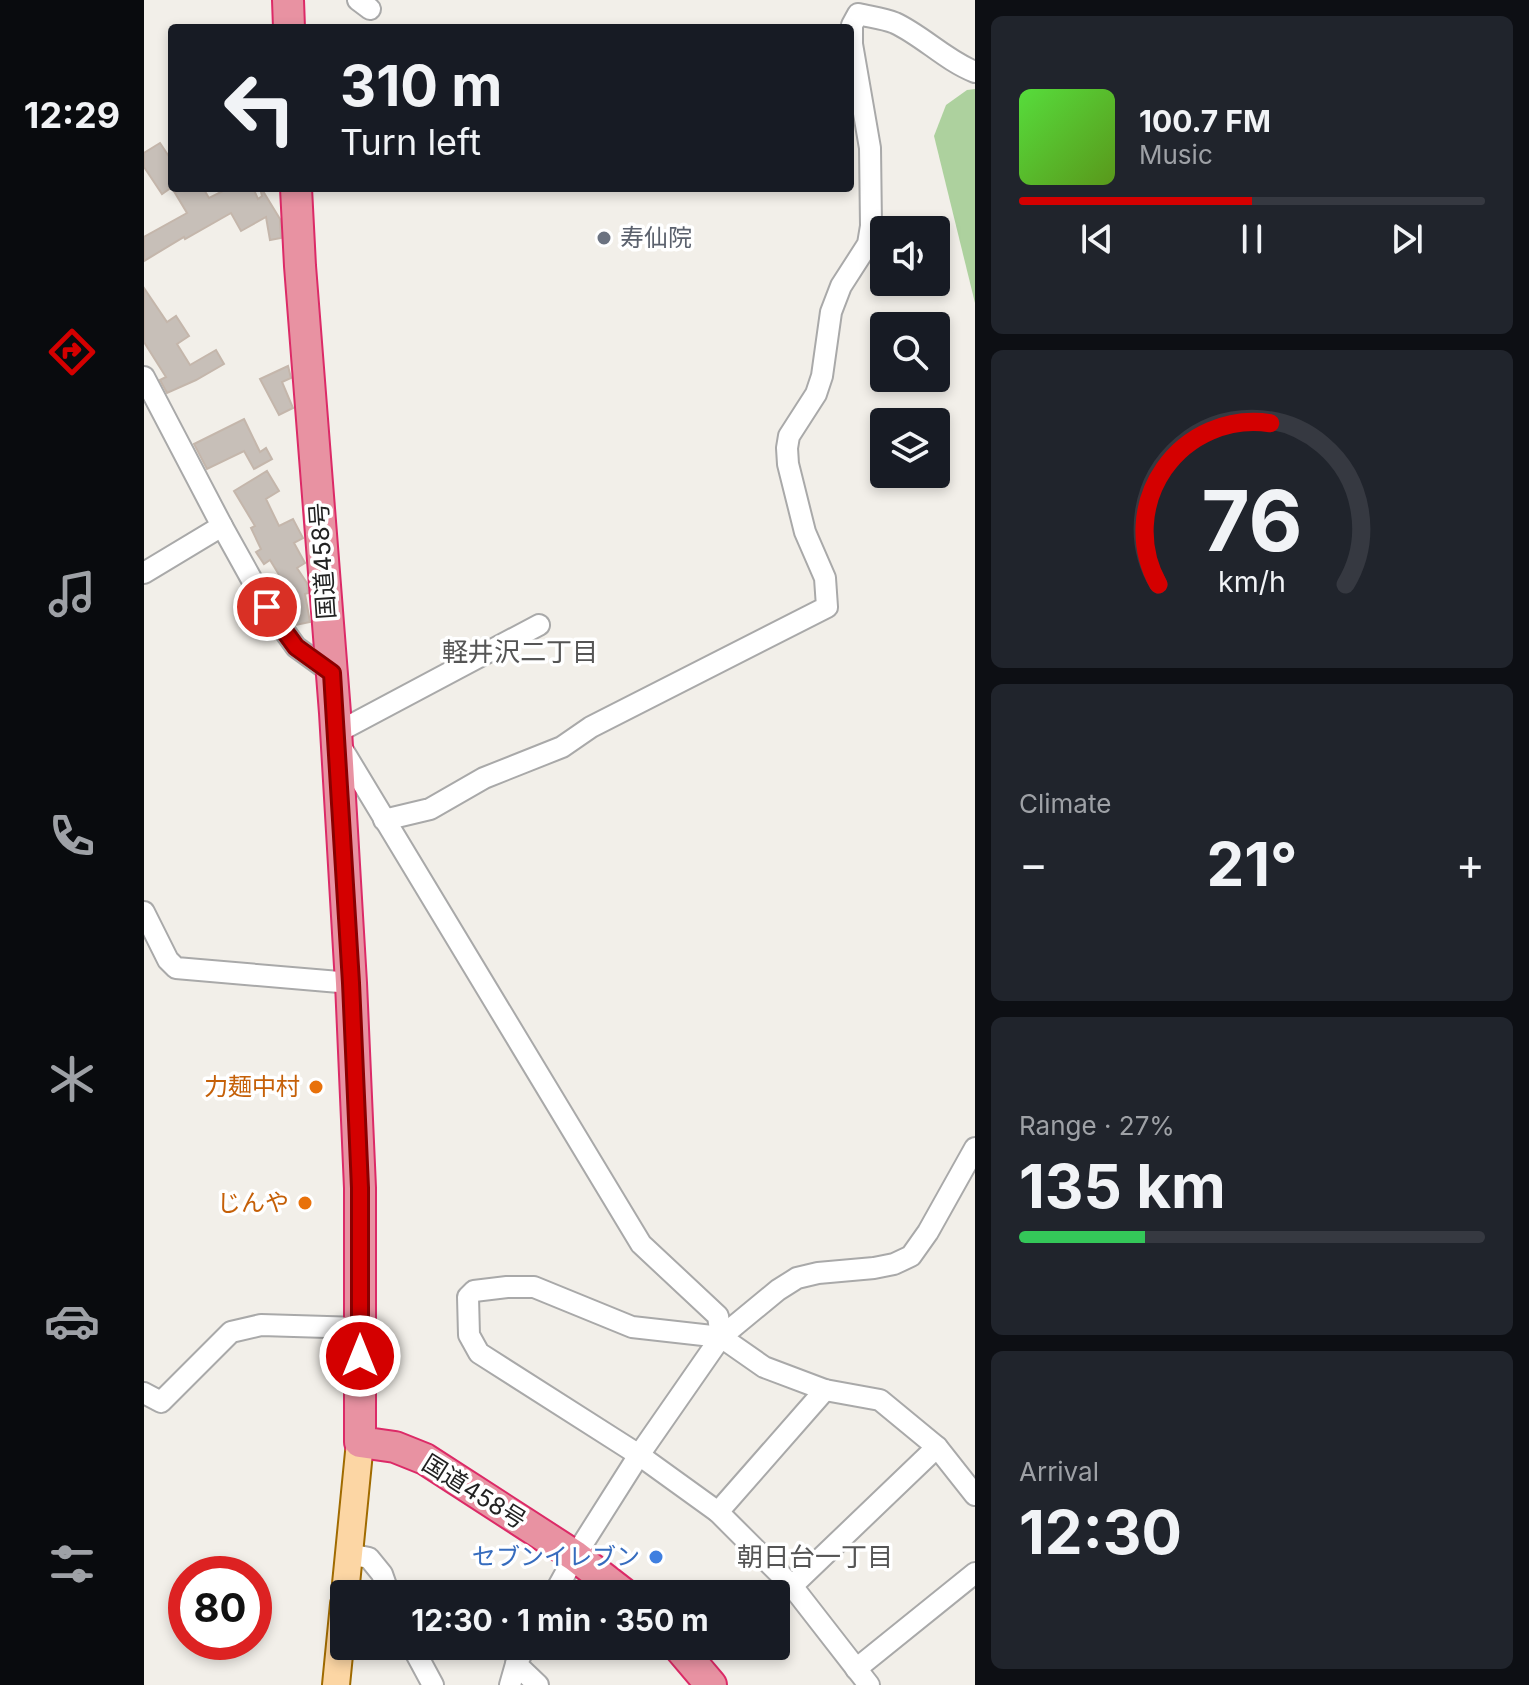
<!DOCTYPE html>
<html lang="en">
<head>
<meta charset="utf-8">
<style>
	:root { --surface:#171b24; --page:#20242c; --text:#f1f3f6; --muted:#9ea1a6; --line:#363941; --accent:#d40000 }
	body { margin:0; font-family:Inter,"Noto Sans JP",sans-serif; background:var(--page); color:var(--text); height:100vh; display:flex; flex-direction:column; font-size:30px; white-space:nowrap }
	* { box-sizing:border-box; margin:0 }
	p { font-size:26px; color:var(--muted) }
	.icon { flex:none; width:44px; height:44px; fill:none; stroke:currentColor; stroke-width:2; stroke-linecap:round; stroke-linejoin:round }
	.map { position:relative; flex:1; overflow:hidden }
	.side { display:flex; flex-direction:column; gap:16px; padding:16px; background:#0d0f14; width:554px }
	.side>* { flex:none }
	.guide { position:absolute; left:24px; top:24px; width:686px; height:168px; border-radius:8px; box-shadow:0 4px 12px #0003; background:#171b24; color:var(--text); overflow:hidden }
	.controls { position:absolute; left:726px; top:216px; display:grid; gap:16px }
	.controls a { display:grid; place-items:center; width:80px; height:80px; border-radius:8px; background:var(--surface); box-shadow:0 4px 12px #0003; font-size:40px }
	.speed { position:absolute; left:24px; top:1556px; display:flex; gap:16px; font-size:40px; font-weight:700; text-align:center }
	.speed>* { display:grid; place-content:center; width:104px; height:104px; border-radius:50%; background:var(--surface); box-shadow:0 4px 12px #0003; line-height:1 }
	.speed .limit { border:12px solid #d22; background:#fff; color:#111 }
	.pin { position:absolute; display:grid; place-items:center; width:68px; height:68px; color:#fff; margin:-34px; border:4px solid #fff; border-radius:50%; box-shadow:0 2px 8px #0007 }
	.me { position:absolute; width:88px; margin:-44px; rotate:0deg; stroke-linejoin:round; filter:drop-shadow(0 0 6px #0008) }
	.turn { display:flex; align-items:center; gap:28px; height:168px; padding:0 40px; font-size:36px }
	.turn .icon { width:104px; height:104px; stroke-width:2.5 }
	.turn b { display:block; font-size:56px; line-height:68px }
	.big { font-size:60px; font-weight:700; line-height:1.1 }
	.side .widget { flex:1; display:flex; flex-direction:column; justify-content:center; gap:12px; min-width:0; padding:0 28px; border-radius:12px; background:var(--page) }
	.side .dial { align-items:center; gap:0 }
	.dial svg { height:208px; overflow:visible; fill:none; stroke:var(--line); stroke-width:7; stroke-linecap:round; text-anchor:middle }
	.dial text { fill:var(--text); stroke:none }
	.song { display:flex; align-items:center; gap:24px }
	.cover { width:96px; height:96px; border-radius:12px; background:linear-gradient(135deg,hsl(110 70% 55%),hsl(90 70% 35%)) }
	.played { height:8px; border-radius:4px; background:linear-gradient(90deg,var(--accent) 50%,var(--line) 50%) }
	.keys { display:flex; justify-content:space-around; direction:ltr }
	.heat { display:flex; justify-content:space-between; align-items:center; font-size:44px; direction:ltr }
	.charge { height:12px; border-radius:6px; background:linear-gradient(90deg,#34c759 27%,var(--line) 0) }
	.trip { position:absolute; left:186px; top:1580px; width:460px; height:80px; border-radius:8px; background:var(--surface); box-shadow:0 4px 12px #0003; font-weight:700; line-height:80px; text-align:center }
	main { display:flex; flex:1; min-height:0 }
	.menu { display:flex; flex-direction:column; width:144px; justify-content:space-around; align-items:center; background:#090b0e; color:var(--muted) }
	.menu .icon { width:56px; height:56px }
	.menu .on { color:var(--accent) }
	.menu b { font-size:36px; color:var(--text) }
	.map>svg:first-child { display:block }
	.forest { fill:#add19e }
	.building { fill:#c7bfb8; stroke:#c4b6ab; stroke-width:2 }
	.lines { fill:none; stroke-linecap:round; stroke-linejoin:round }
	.minor-casing { stroke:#a9a9a9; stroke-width:24 }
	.major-casing { stroke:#a06b00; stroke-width:30 }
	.highway-casing { stroke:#dc2a67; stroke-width:34 }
	.minor { stroke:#fff; stroke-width:20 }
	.major { stroke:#fcd6a4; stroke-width:26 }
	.highway { stroke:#e892a2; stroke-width:30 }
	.route-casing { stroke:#8a0000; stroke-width:20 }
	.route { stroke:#d40000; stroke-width:14 }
	.worship-dot { fill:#6b7280; stroke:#fff; stroke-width:3 }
	.food-dot { fill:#e8710a; stroke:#fff; stroke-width:3 }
	.shop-dot { fill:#3f7fe0; stroke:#fff; stroke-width:3 }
	.labels { text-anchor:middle; stroke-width:7; stroke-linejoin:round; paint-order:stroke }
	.worship-label { font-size:24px; fill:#5b616d; stroke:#fff; text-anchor:start }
	.street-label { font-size:24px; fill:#222; stroke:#fff }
	.food-label { font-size:24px; fill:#c56008; stroke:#fff; text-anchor:end }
	.shop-label { font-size:24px; fill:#366cbe; stroke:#fff; text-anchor:end }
	.neighbourhood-label { font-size:26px; fill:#555; stroke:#fff }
</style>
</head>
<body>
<main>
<nav class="menu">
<b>12:29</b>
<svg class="icon on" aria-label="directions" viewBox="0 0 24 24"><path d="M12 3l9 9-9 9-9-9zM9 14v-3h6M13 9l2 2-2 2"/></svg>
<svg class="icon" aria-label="music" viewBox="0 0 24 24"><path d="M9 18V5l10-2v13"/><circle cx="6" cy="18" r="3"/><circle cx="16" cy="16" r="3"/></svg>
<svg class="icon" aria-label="phone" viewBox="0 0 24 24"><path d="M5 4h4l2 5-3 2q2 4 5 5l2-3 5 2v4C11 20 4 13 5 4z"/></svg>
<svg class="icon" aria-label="climate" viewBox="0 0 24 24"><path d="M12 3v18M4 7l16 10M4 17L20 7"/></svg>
<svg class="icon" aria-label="car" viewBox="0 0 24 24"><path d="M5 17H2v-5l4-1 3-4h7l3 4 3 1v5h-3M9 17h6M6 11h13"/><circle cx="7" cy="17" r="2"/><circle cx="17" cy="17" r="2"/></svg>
<svg class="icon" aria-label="filters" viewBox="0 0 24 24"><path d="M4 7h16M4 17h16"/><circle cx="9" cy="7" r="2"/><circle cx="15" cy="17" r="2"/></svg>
</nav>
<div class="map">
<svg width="831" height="1685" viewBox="0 0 831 1685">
	<rect width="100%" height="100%" fill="#f2efe9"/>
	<path class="forest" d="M831 89V303L790 136 802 105 823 90Z"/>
	<g class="building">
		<path d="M16 143 28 161V187L18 194 0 167V153Z"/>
		<path d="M28 188H59L65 198 85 188H109L114 199 118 196 117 192 119 191 136 219 137 238 126 240 122 217 97 231 87 213 41 239 40 237 0 261V237L43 213Z"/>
		<path d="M0 288 23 322 32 316 45 336 33 344 46 365 72 350 80 364 52 380 23 393 16 380 22 377 0 342Z"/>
		<path d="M144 366 147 378 138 382 149 408 135 415 116 379Z"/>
		<path d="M100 419 116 452 122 448 128 459 110 469 100 451 63 469 50 444Z"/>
		<path d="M123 471 135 491 122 499 135 526 149 519 159 538 150 543 161 563 153 568 163 583 164 593 161 594 166 622 152 625 134 600 128 590 140 583 126 560 120 564 112 552 117 549 107 528 111 526 90 491Z"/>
	</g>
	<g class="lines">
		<g class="minor-casing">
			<g id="minor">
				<path d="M214 0 226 9"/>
				<path d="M0 377 78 526 123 607 152 647 188 673"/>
				<path d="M0 573 78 526"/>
				<path d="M192 733 395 625"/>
				<path d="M197 747 497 1244 574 1316 577 1337"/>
				<path d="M240 820 286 809 340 778 418 747 447 727 683 607 681 578 661 532 644 464 643 448 645 436 672 394 678 376 687 312 697 286 724 244 727 226 726 148 708 44V25L714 14C726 17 739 18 751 23 779 36 801 60 831 72"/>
				<path d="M0 912 24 960 32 968 207 983"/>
				<path d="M0 1393 17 1402 87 1332 117 1325 216 1328"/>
				<path d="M574 1512 681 1390"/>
				<path d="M205 1554 225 1558 238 1574 245 1594"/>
				<path d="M648 1586 793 1447"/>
				<path d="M410 1594 431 1556 495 1455 577 1337 634 1290 653 1278 674 1273 730 1268 750 1264 767 1256 784 1232 831 1148"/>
				<path d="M268 1646 289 1685"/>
				<path d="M372 1664 394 1685"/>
				<path d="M712 1669 831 1573"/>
				<path d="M366 1685 372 1664 382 1646"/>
				<path d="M725 1685 648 1586 574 1512 495 1455 335 1353 325 1335 324 1297 330 1291 363 1287H390L488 1327 577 1337 620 1367 681 1390 736 1400 793 1447 831 1495"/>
			</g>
		</g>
		<g class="major-casing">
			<g id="major">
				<path d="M201 1594 216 1442"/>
				<path d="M192 1685 200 1604"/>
			</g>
		</g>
		<g class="highway-casing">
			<g id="highway">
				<path d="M144 0 145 28"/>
				<path d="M152 188 156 266 191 713 207 983 216 1188V1442L251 1447 281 1459 431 1556 480 1594"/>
				<path d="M534 1646 567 1685"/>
			</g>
		</g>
		<use href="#minor" class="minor"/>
		<use href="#major" class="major"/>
		<use href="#highway" class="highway"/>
	</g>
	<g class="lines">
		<g class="route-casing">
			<path id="route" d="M123 607 152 647 188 673 207 983 216 1188V1356"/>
		</g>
		<use href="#route" class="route"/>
	</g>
	<circle class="worship-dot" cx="460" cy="238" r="8"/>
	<g class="food-dot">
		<circle cx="172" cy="1087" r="8"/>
		<circle cx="161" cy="1203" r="8"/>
	</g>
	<circle class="shop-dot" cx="512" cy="1557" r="8"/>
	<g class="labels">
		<g class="worship-label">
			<text x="476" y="246">寿仙院</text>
		</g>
		<g class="street-label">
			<text transform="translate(179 561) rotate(-94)" y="8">国道458号</text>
			<text transform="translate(330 1492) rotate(32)" y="8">国道458号</text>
		</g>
		<g class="food-label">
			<text x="156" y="1095">力麺中村</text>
			<text x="145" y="1211">じんや</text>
		</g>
		<g class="shop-label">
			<text x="496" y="1565">セブンイレブン</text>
		</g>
		<g class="neighbourhood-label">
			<text x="376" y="661">軽井沢二丁目</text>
			<text x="671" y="1566">朝日台一丁目</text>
		</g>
	</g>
</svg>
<div class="controls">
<a><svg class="icon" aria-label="sound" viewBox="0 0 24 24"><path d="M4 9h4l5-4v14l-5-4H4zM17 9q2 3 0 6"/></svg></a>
<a><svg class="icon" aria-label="search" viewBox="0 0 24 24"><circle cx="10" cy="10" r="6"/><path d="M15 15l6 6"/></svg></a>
<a><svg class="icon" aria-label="layers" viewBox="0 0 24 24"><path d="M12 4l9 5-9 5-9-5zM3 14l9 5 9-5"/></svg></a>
</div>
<div class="speed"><div class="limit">80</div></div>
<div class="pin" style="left:123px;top:607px;background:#d93025"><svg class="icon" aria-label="arrive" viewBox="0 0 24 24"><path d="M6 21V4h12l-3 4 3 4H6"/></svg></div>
<svg class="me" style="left:216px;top:1356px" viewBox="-20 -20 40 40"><circle r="17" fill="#d40000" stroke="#fff" stroke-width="3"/><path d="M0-11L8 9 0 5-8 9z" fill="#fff"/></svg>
<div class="trip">12:30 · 1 min · 350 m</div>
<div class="guide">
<div class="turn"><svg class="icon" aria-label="left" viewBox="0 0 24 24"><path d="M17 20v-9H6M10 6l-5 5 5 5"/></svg><div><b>310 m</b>Turn left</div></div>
</div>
</div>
<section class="side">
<div class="widget">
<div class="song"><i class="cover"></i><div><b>100.7 FM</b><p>Music</p></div></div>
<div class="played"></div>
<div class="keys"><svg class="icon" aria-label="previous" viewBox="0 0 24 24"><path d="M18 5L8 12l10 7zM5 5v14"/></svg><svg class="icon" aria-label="pause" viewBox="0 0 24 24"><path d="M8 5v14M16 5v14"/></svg><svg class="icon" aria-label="next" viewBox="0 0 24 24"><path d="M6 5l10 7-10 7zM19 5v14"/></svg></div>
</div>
<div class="widget dial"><svg viewBox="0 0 100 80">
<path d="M14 69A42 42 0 1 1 86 69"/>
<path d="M14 69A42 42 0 0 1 57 7" stroke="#d40000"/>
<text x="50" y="56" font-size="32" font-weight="700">76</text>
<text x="50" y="72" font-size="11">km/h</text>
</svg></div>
<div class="widget"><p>Climate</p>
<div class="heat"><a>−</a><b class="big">21°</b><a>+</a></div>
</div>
<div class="widget"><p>Range · 27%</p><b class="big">135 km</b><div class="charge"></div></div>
<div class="widget"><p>Arrival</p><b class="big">12:30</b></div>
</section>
</main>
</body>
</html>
